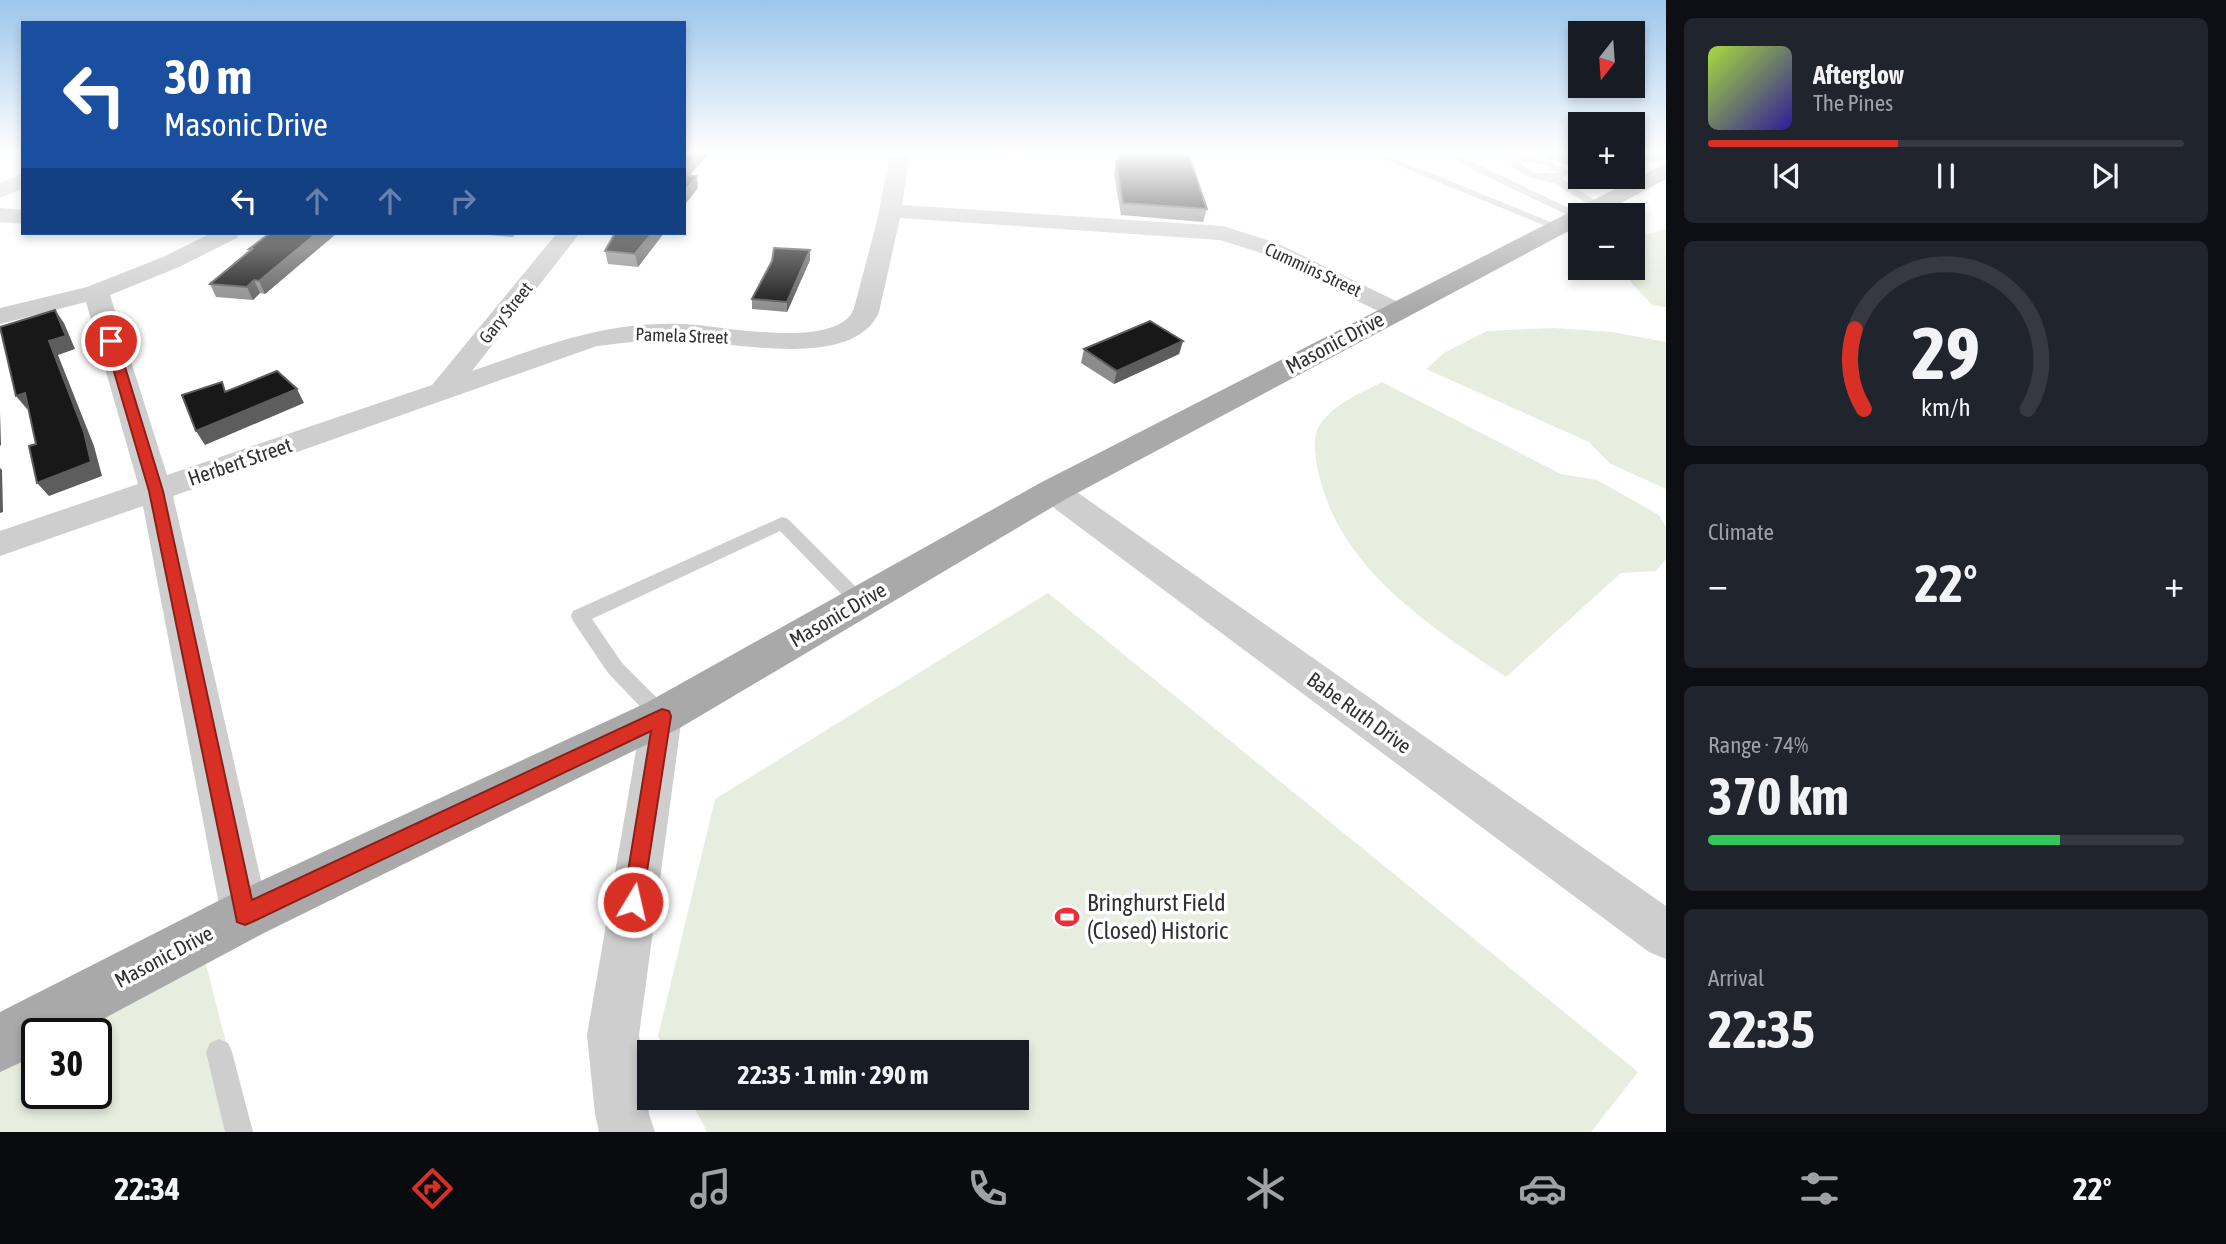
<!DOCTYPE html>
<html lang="en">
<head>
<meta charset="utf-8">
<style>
	:root { --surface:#171b24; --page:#20242c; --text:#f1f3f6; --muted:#9ea1a6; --line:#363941; --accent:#d93025 }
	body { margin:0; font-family:"Asap Condensed",sans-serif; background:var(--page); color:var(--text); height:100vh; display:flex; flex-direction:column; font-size:26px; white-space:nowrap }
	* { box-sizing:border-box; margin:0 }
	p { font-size:23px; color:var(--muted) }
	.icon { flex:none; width:38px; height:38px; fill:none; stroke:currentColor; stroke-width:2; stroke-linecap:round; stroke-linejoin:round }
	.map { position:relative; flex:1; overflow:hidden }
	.sheet { display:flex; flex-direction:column; gap:18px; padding:18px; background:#0d0f14; width:560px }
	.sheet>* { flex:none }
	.guide { position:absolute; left:21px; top:21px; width:665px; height:214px; border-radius:0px; box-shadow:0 4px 10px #0003; background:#1a4fa0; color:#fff; overflow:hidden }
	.needle { width:46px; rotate:197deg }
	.controls { position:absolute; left:1568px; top:21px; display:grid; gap:14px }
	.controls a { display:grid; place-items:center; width:77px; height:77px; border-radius:0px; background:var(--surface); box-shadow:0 4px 10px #0003; font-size:35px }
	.speed { position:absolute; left:21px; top:1018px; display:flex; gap:14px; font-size:35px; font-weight:700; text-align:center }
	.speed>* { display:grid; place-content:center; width:91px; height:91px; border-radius:50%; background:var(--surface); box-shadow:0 4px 10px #0003; line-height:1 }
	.speed .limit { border:4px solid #111; border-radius:10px; background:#fff; color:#111 }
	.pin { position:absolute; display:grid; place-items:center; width:60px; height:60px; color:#fff; margin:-30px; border:4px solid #fff; border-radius:50%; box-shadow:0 2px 7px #0007 }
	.me { position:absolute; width:77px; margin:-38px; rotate:9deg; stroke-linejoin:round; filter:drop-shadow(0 0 5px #0008) }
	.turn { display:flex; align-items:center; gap:24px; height:147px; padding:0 28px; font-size:32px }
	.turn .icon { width:91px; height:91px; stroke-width:2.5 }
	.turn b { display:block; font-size:49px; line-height:60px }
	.lanes { display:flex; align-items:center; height:66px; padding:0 28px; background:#0003; justify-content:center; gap:35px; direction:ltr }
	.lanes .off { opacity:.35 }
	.big { font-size:52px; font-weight:700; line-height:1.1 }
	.sheet .tile { flex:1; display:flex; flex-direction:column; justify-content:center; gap:10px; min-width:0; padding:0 24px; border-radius:10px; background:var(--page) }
	.sheet .dial { align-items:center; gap:0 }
	.dial svg { height:182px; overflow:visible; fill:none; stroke:var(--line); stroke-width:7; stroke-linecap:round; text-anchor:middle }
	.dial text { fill:var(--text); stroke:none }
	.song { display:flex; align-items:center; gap:21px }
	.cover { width:84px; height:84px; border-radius:10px; background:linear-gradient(135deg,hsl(80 70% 55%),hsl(250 70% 35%)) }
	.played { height:7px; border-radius:4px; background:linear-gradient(90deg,var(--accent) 40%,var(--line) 40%) }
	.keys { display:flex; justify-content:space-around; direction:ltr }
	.heat { display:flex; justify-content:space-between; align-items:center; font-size:38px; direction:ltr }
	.charge { height:10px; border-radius:5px; background:linear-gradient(90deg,#34c759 74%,var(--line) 0) }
	.trip { position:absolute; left:637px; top:1040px; width:392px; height:70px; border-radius:0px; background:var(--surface); box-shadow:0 4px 10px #0003; font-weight:700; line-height:70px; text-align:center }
	.menu { display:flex; height:112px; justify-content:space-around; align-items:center; background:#090b0e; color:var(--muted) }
	.menu .icon { width:49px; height:49px }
	.menu .selected { color:var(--accent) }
	.menu b { font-size:32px; color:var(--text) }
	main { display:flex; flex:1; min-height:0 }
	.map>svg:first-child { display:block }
	.green { fill:#e7eedf; fill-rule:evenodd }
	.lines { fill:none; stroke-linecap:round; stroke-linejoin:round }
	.lane { fill:#cecece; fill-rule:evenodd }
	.street { fill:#cecece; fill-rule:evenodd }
	.secondary { fill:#bbb; fill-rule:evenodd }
	.primary { fill:#a9a9a9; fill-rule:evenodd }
	.wall { fill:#8c8c8c }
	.shaded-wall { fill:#5d5d5d }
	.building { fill:#181818; stroke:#5d5d5d; stroke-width:2 }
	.route { fill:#d93025; stroke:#8d1f18; stroke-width:2 }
	.labels { text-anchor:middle; stroke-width:7; stroke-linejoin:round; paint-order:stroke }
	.far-street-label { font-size:18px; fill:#313131; stroke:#fff }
	.street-label { font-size:21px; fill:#313131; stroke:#fff }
	.near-poi-label { font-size:24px; fill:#313131; stroke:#fff; text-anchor:start }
</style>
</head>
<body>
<main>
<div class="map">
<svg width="1666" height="1132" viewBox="0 0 1666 1132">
	<rect width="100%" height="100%" fill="#fff"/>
	<g class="green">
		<path d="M1666 229V307L1652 305 1630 281 1628 268H1633C1633 239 1638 236 1666 229Z"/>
		<path d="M1554 328 1613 332 1666 342V489L1611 464 1589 442 1426 369 1444 353 1487 331Z"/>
		<path d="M1382 382 1561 474 1597 480 1659 515 1666 527V559L1656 571 1621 573 1506 677C1430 626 1342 571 1319 475 1316 463 1312 440 1318 428 1331 405 1359 394 1382 382Z"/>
		<path d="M1048 593 1638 1072 1591 1132H707L689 1097H1017V1052H666L658 1036 715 799Z"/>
		<path d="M200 941 249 1132H0V1049ZM37 1034H96V1094H37Z"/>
	</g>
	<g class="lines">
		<g class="lane">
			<path d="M1368 153H1381L1563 227 1553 229Z"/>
			<path d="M1449 153H1460L1477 164 1583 215H1580V219L1574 218 1469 168Z"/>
			<path d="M1520 156 1548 159 1567 170 1568 172 1562 179 1602 205 1593 207 1554 183 1528 177 1511 167V163ZM1523 162 1542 164 1557 173H1535L1521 164Z"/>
			<path d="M782 517 788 519 866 597 869 602 866 607H854L780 531 592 619 622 663 669 710 672 716 669 722 662 724 655 722 608 673 573 621 571 616 573 611Z"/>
			<path d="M219 1039 228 1043 232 1052 253 1132H225L206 1052 210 1043Z"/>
		</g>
		<g class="street">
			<path d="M890 153H910L902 205 1223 226 1277 243 1406 306 1410 311 1406 316 1397 319 1388 316 1261 253 1220 240 900 218 879 312C854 371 731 342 682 340 654 339 625 343 597 346L173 496 269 915 262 932 245 938 228 932 221 915 143 506 0 556V531L138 484 86 302 0 324V308L87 287 163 257 212 233H240L237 238 179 267 110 295 167 475 432 385 557 233H580L472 371C550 344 612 318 697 325 729 328 841 349 854 308L877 221Z"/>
			<path d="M23 173V188L0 198V183Z"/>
			<path d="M0 208 23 210V224L0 222Z"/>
			<path d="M1053 480 1064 483 1666 906V959L1649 952 1042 499 1037 491 1042 483Z"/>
			<path d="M662 699 676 704 682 716 639 1035 649 1114 655 1132H599L595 1114 587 1035 642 716 648 704Z"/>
		</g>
		<path class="secondary" d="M1633 153H1666V163L1633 160Z"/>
		<g class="primary">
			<path d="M1544 153 1580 155V169L1547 158Z"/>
			<path d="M1666 163V179L1598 215H1580V225L1066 499 678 729 264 933 75 1034H37V1055L0 1072V1012L226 897 646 703 1040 483Z"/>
		</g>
	</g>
	<g class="wall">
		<path d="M1116 162 1207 209 1203 222 1121 215 1114 174Z"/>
		<path d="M270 233H337L265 294 260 293 253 300 216 297 210 284 250 251 249 249Z"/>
		<path d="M463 233H516L513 237Z"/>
		<path d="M615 233H664L638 267 608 264 605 251Z"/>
		<path d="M810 260 787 312 752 309V299Z"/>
		<path d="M1183 341 1179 354 1114 384 1081 363 1084 349Z"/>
	</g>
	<g class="shaded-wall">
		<path d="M698 153H709L684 182V169Z"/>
		<path d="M697 176 698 188 684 206V192Z"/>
		<path d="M317 233H337L265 294 259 281Z"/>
		<path d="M652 233H664L638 267 635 254Z"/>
		<path d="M810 250V260L787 312V302Z"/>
		<path d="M254 280 260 293 253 300 247 287Z"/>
		<path d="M55 310 64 323 75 349 58 355 94 446 102 476 49 496 37 483 49 341Z"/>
		<path d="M1183 341 1179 354 1114 384 1117 371Z"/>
		<path d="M297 389 304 403 205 445 196 431Z"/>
		<path d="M25 393 35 407 27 409 16 396Z"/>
		<path d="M0 413 1 445 0 446Z"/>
		<path d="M0 468 2 470 3 512 0 513Z"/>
	</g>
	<g class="building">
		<path d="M684 153H698L684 169Z"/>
		<path d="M1122 153H1188L1207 209 1123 203 1116 162Z"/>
		<path d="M684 175 697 176 684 192Z"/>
		<path d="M270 233H317L259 281 254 280 247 287 210 284 252 249H249Z"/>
		<path d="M615 233H652L635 254 605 251Z"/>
		<path d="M774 248 810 250 787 302 752 299 772 261Z"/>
		<path d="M55 310 66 336 49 341 84 432 91 462 37 483 29 446 36 444 25 393 16 396 0 327Z"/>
		<path d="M1150 321 1183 341 1117 371 1084 349Z"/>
		<path d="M277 371 297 389 196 431 182 395 222 382 225 392Z"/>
	</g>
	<linearGradient id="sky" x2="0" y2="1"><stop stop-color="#9cc6eb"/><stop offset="0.49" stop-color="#fff"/><stop offset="1" stop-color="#fff" stop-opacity="0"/></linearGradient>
	<rect width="1666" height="311" fill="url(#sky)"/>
	<path class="route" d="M111 338 117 341 163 491 252 900 662 709 669 711 671 716 641 910 633 913 626 910 623 902 651 731 252 922 245 925 237 922 149 491 105 341Z"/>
	<defs>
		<g id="stadium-bare" transform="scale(1.89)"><path d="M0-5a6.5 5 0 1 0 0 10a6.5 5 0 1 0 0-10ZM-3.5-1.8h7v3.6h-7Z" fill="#ee2d38" stroke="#fff" stroke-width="2.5" paint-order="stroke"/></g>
	</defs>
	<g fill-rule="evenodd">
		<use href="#stadium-bare" x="1067" y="917"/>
	</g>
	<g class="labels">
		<g class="far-street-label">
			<text transform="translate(1313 270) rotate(25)" y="6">Cummins Street</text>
			<text transform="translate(506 313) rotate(-51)" y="6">Gary Street</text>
			<text transform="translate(682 336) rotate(2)" y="6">Pamela Street</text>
		</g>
		<g class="street-label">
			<text transform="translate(1335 343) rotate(-28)" y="7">Masonic Drive</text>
			<text transform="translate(240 462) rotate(-19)" y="7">Herbert Street</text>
			<text transform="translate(838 615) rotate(-30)" y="7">Masonic Drive</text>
			<text transform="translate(1359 713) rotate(36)" y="7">Babe Ruth Drive</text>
			<text transform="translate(164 957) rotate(-28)" y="7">Masonic Drive</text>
		</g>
		<g class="near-poi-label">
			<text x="1087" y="911">Bringhurst Field<tspan x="1087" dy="28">(Closed) Historic</tspan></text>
		</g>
	</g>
</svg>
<div class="controls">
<a><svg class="needle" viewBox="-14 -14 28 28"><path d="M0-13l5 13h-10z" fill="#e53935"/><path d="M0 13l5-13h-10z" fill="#9ea1a6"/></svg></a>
<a>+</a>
<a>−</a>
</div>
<div class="speed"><div class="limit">30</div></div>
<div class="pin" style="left:111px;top:341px;background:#d93025"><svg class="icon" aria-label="arrive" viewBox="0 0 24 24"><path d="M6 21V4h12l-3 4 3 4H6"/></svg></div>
<svg class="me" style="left:633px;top:902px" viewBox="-20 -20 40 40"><circle r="17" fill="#d93025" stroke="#fff" stroke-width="3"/><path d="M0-11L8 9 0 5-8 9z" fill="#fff"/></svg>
<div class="trip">22:35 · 1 min · 290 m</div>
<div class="guide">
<div class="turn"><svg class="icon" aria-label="left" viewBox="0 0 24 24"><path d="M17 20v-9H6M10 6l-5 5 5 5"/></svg><div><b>30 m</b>Masonic Drive</div></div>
<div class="lanes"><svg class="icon" aria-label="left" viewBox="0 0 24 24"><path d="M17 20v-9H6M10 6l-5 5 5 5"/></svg><svg class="icon off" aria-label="ahead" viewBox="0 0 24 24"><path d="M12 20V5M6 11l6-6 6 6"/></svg><svg class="icon off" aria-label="ahead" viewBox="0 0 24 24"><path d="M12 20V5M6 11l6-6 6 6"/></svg><svg class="icon off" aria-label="right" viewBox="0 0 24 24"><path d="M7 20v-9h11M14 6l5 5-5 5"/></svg></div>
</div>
</div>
<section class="sheet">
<div class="tile">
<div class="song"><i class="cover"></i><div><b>Afterglow</b><p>The Pines</p></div></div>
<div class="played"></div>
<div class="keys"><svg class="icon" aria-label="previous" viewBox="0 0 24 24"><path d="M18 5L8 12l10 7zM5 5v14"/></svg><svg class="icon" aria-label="pause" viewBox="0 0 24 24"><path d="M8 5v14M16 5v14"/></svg><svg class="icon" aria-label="next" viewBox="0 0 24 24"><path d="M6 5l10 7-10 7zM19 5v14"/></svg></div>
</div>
<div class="tile dial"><svg viewBox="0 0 100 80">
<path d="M14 69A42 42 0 1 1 86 69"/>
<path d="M14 69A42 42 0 0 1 10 34" stroke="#d93025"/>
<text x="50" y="56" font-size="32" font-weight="700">29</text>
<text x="50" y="72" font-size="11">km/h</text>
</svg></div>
<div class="tile"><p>Climate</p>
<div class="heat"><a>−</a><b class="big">22°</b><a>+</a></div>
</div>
<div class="tile"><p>Range · 74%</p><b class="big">370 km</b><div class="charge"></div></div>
<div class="tile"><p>Arrival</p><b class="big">22:35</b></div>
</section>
</main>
<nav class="menu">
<b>22:34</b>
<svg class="icon selected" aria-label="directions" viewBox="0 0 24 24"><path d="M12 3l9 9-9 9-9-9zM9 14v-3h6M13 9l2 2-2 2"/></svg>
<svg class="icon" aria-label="music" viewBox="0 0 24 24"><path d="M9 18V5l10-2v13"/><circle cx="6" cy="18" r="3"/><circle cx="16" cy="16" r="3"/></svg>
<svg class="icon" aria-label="phone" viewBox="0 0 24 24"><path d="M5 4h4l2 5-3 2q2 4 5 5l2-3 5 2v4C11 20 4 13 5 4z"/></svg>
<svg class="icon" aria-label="climate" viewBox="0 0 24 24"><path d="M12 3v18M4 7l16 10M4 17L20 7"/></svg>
<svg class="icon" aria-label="car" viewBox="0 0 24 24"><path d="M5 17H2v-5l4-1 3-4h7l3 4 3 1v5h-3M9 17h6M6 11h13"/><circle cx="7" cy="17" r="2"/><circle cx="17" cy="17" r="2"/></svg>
<svg class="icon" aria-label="filters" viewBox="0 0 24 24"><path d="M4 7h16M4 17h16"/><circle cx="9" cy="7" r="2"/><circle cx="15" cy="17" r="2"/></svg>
<b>22°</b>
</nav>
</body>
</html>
